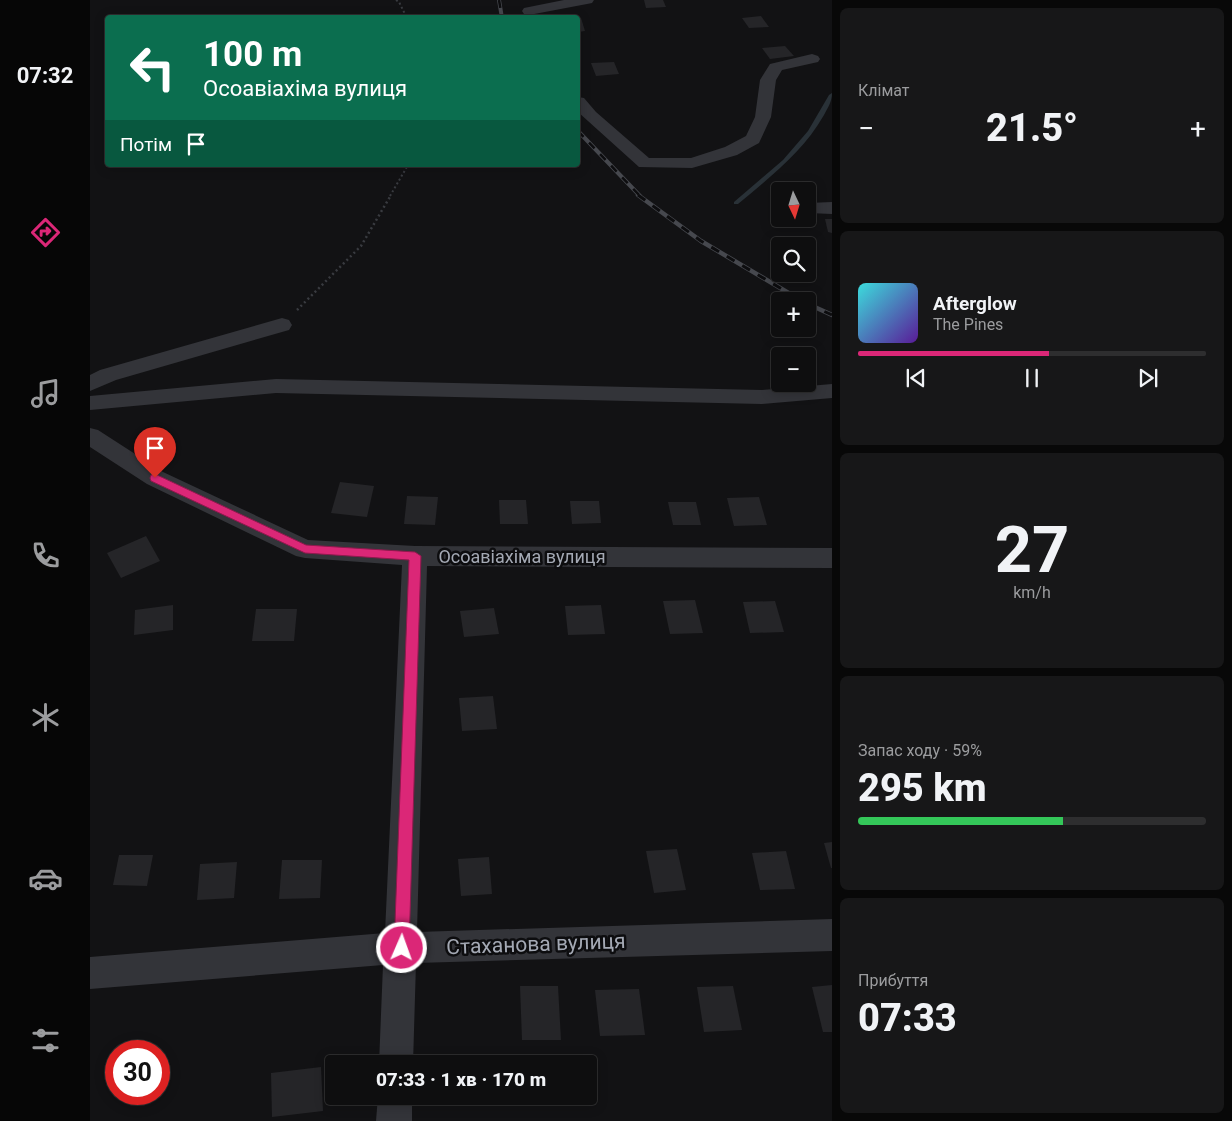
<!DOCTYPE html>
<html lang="uk">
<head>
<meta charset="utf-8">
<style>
	:root { --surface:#0e0e0f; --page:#171718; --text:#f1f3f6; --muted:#9b9c9e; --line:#2e2e2f; --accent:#db2777 }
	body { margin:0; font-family:Roboto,sans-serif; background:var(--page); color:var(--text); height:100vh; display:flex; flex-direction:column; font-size:19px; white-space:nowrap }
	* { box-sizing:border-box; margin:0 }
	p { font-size:16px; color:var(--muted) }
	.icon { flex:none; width:28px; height:28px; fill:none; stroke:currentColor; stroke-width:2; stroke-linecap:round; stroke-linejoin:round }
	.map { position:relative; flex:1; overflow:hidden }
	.drawer { display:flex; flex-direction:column; gap:8px; padding:8px; background:#080808; width:400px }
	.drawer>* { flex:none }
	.banner { position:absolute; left:15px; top:15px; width:475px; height:152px; border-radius:5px; box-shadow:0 2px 12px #0003,0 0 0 1px var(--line); background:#0b6e4f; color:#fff; overflow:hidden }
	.needle { width:32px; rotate:176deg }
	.tools { position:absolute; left:681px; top:182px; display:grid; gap:10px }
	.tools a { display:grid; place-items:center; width:45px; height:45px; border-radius:5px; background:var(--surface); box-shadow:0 2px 12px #0003,0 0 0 1px var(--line); font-size:25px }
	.speed { position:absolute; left:15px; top:1040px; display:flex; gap:10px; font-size:25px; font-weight:700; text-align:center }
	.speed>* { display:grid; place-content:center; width:65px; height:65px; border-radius:50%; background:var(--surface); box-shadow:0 2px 12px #0003,0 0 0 1px var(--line); line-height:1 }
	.speed .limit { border:8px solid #d22; background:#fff; color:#111 }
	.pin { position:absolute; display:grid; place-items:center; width:42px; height:42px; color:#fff; margin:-51px -21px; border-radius:50% 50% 50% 0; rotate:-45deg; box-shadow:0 0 5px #0007 }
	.pin .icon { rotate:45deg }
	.me { position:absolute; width:55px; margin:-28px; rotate:2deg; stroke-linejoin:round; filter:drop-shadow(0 0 4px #0008) }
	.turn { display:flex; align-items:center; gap:18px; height:105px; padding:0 15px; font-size:22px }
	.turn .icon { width:65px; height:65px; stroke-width:2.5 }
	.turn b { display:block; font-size:35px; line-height:42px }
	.then { display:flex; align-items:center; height:48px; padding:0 15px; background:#0003; gap:10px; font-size:19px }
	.big { font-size:38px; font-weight:800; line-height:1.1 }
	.drawer .card { flex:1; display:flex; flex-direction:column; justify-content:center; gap:8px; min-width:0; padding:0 18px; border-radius:8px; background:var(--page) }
	.drawer .dial { align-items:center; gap:0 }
	.dial b { font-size:65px; line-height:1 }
	.song { display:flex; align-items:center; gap:15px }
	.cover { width:60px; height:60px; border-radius:8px; background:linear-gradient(135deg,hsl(180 70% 55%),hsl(270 70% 35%)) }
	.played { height:5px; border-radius:2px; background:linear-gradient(90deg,var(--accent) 55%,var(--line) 55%) }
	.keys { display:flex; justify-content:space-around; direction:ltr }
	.heat { display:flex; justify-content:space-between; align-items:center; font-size:28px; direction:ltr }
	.charge { height:8px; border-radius:4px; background:linear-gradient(90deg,#34c759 59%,var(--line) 0) }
	.trip { position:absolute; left:235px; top:1055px; width:272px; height:50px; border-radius:5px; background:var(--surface); box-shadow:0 2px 12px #0003,0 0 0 1px var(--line); font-weight:800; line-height:50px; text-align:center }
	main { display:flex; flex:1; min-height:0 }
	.menu { display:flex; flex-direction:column; width:90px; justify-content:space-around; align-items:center; background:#060606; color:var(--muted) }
	.menu .icon { width:35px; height:35px }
	.menu .current { color:var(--accent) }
	.menu b { font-size:22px; color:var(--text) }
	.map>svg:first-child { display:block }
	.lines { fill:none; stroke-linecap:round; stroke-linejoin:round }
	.stream { fill:#293137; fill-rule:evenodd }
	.building { fill:#252528 }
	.path-far1 { stroke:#393b40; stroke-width:2; stroke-dasharray:2 2.5; stroke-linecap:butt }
	.path { stroke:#393b40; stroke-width:2.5; stroke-dasharray:2 3; stroke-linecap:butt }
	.street { fill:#333439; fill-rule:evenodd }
	.rail-far1-casing { stroke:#46484e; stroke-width:4 }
	.rail-casing { stroke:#46484e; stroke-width:4.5 }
	.rail-far1 { stroke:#0d0d0f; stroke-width:2.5; stroke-dasharray:8; stroke-linecap:butt }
	.rail { stroke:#0d0d0f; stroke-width:3; stroke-dasharray:9; stroke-linecap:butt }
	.route { fill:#db2777; stroke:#8e194d }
	.labels { text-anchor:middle; stroke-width:5; stroke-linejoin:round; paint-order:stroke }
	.street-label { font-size:18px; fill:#a4a9b4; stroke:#0d0d0f }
	.near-street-label { font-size:21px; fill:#a4a9b4; stroke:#0d0d0f }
</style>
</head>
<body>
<main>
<nav class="menu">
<b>07:32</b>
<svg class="icon current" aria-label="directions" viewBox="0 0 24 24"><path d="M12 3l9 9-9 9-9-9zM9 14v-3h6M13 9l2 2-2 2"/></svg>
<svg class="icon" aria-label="music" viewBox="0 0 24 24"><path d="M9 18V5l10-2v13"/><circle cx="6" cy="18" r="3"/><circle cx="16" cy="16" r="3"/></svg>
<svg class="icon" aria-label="phone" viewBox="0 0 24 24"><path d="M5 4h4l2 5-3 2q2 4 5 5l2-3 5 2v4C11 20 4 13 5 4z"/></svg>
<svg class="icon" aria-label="climate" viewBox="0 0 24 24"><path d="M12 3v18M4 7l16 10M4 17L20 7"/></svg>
<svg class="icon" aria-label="car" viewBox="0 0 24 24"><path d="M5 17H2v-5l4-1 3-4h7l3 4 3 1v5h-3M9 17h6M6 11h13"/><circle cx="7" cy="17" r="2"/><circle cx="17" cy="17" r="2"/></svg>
<svg class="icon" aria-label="filters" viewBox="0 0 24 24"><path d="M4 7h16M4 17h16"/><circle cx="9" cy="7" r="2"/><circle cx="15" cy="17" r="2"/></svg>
</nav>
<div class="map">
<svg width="742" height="1121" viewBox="0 0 742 1121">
	<rect width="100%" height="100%" fill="#121214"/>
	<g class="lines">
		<path class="stream" d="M742 93C742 102 738 107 734 115 713 152 680 177 648 204H644V202L693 160 718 131 739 95Z"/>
	</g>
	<g class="building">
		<path d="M554 0H573L576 7 556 8Z"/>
		<path d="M671 16 679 27 659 28 652 18Z"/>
		<path d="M491 18 495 31 488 32V19Z"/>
		<path d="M695 46 704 56 680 59 672 48Z"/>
		<path d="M524 62 529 74 506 76 501 63Z"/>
		<path d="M735 219H742V233L738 232Z"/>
		<path d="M250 482 284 486 277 517 241 513Z"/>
		<path d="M317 496 348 497 345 525 314 524Z"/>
		<path d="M669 497 677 525 644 526 637 498Z"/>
		<path d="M409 500H436L438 524H410Z"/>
		<path d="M480 501H509L511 523 482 524Z"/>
		<path d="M578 502H606L611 525H583Z"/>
		<path d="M56 536 70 561 31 578 17 553Z"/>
		<path d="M605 600 613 633 580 634 573 601Z"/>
		<path d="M685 601 694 632 660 633 653 602Z"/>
		<path d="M83 605V630L44 635 45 610Z"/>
		<path d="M511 605 515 634 478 635 475 606Z"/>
		<path d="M404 608 409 634 374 637 370 611Z"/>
		<path d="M166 609H207L204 641H162Z"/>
		<path d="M403 696 407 729 372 731 369 698Z"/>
		<path d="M742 842V868H741L734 843Z"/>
		<path d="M587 849 596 890 564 893 556 851Z"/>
		<path d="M696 851 705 889 670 890 662 853Z"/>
		<path d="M29 855H63L57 886 23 885Z"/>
		<path d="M399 857 402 894 371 896 368 859Z"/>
		<path d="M192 860H232L230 898 189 899Z"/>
		<path d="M147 862 144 898 107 900 110 864Z"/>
		<path d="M742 985V1032H733L722 987Z"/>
		<path d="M430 986H468L471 1040H432Z"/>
		<path d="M643 986 652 1030 614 1032 607 987Z"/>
		<path d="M549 989 555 1035 510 1036 505 990Z"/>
		<path d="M231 1067 233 1111 182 1117 181 1073Z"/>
	</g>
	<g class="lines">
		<g class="path-far1">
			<path d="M306 0 309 2 317 18"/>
			<path d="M300 196 318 165"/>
		</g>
		<path class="path" d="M207 310 271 246 301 195"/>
		<g class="street">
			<path d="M474 0H504L502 3 497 4 439 15 434 14 432 11 434 8Z"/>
			<path d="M722 54 728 56 730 59 728 62 692 70 686 80 681 117 669 143 647 155 602 168 549 167 488 112V97L494 98 506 112 559 158H601L635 147 656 136 665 117 670 80 680 64Z"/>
			<path d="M742 202V214L718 213V203Z"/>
			<path d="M192 318 199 320 202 325 199 330 26 380 0 391V375L10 370Z"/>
			<path d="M186 379 672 390 742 384V398L672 404 186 393 0 410V396Z"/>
			<path d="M0 428 8 430 73 472 218 540 325 546 742 548V568L337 566 327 932 742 919V951L326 963 323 1064H289L293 965 0 989V957L295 933 312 565 215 558 206 556 57 484 0 447Z"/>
			<path d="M288 1096H322V1121H286Z"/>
		</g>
		<g class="rail-far1-casing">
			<g id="rail-far1">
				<path d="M409 0 412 18"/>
				<path d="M488 131 550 196"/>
			</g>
		</g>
		<g class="rail-casing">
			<g id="rail">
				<path d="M548 195 611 241 712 301"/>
				<path d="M718 304 742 315"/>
			</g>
		</g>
		<use href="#rail-far1" class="rail-far1"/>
		<use href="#rail" class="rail"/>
	</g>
	<path class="route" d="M65 474 216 545 325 552 331 556 319 948 317 953 312 956 306 953 304 948 319 560 215 553 61 481 60 478 61 475Z"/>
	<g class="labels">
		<g class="street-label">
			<text x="432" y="563">Осоавіахіма вулиця</text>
		</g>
		<g class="near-street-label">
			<text transform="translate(446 944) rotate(-2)" y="7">Стаханова вулиця</text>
		</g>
	</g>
</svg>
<div class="tools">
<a><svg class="needle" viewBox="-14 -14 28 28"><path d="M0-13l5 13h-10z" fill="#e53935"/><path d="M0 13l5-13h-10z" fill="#9b9c9e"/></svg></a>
<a><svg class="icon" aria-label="search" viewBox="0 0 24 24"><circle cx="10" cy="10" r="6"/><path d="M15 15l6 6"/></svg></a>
<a>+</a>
<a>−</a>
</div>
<div class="speed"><div class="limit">30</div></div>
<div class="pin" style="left:65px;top:478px;background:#d93025"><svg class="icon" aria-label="arrive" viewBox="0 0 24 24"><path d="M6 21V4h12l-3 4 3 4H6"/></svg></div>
<svg class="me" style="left:312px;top:948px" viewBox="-20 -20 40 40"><circle r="17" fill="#db2777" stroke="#fff" stroke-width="3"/><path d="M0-11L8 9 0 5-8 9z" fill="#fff"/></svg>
<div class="trip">07:33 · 1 хв · 170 m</div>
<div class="banner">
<div class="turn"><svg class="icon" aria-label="left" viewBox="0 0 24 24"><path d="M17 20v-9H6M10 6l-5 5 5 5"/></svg><div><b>100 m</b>Осоавіахіма вулиця</div></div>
<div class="then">Потім<svg class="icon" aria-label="arrive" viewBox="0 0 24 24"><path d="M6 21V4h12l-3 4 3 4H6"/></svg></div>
</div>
</div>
<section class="drawer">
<div class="card"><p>Клімат</p>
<div class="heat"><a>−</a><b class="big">21.5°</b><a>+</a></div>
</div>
<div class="card">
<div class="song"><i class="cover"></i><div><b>Afterglow</b><p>The Pines</p></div></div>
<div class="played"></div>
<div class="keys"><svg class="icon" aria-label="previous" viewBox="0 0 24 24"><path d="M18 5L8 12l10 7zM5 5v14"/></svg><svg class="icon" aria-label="pause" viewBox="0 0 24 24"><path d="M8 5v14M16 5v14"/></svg><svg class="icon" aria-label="next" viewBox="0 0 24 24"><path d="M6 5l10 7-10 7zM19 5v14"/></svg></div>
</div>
<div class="card dial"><b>27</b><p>km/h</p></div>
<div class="card"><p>Запас ходу · 59%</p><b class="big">295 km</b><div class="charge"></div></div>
<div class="card"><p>Прибуття</p><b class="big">07:33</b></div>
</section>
</main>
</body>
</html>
